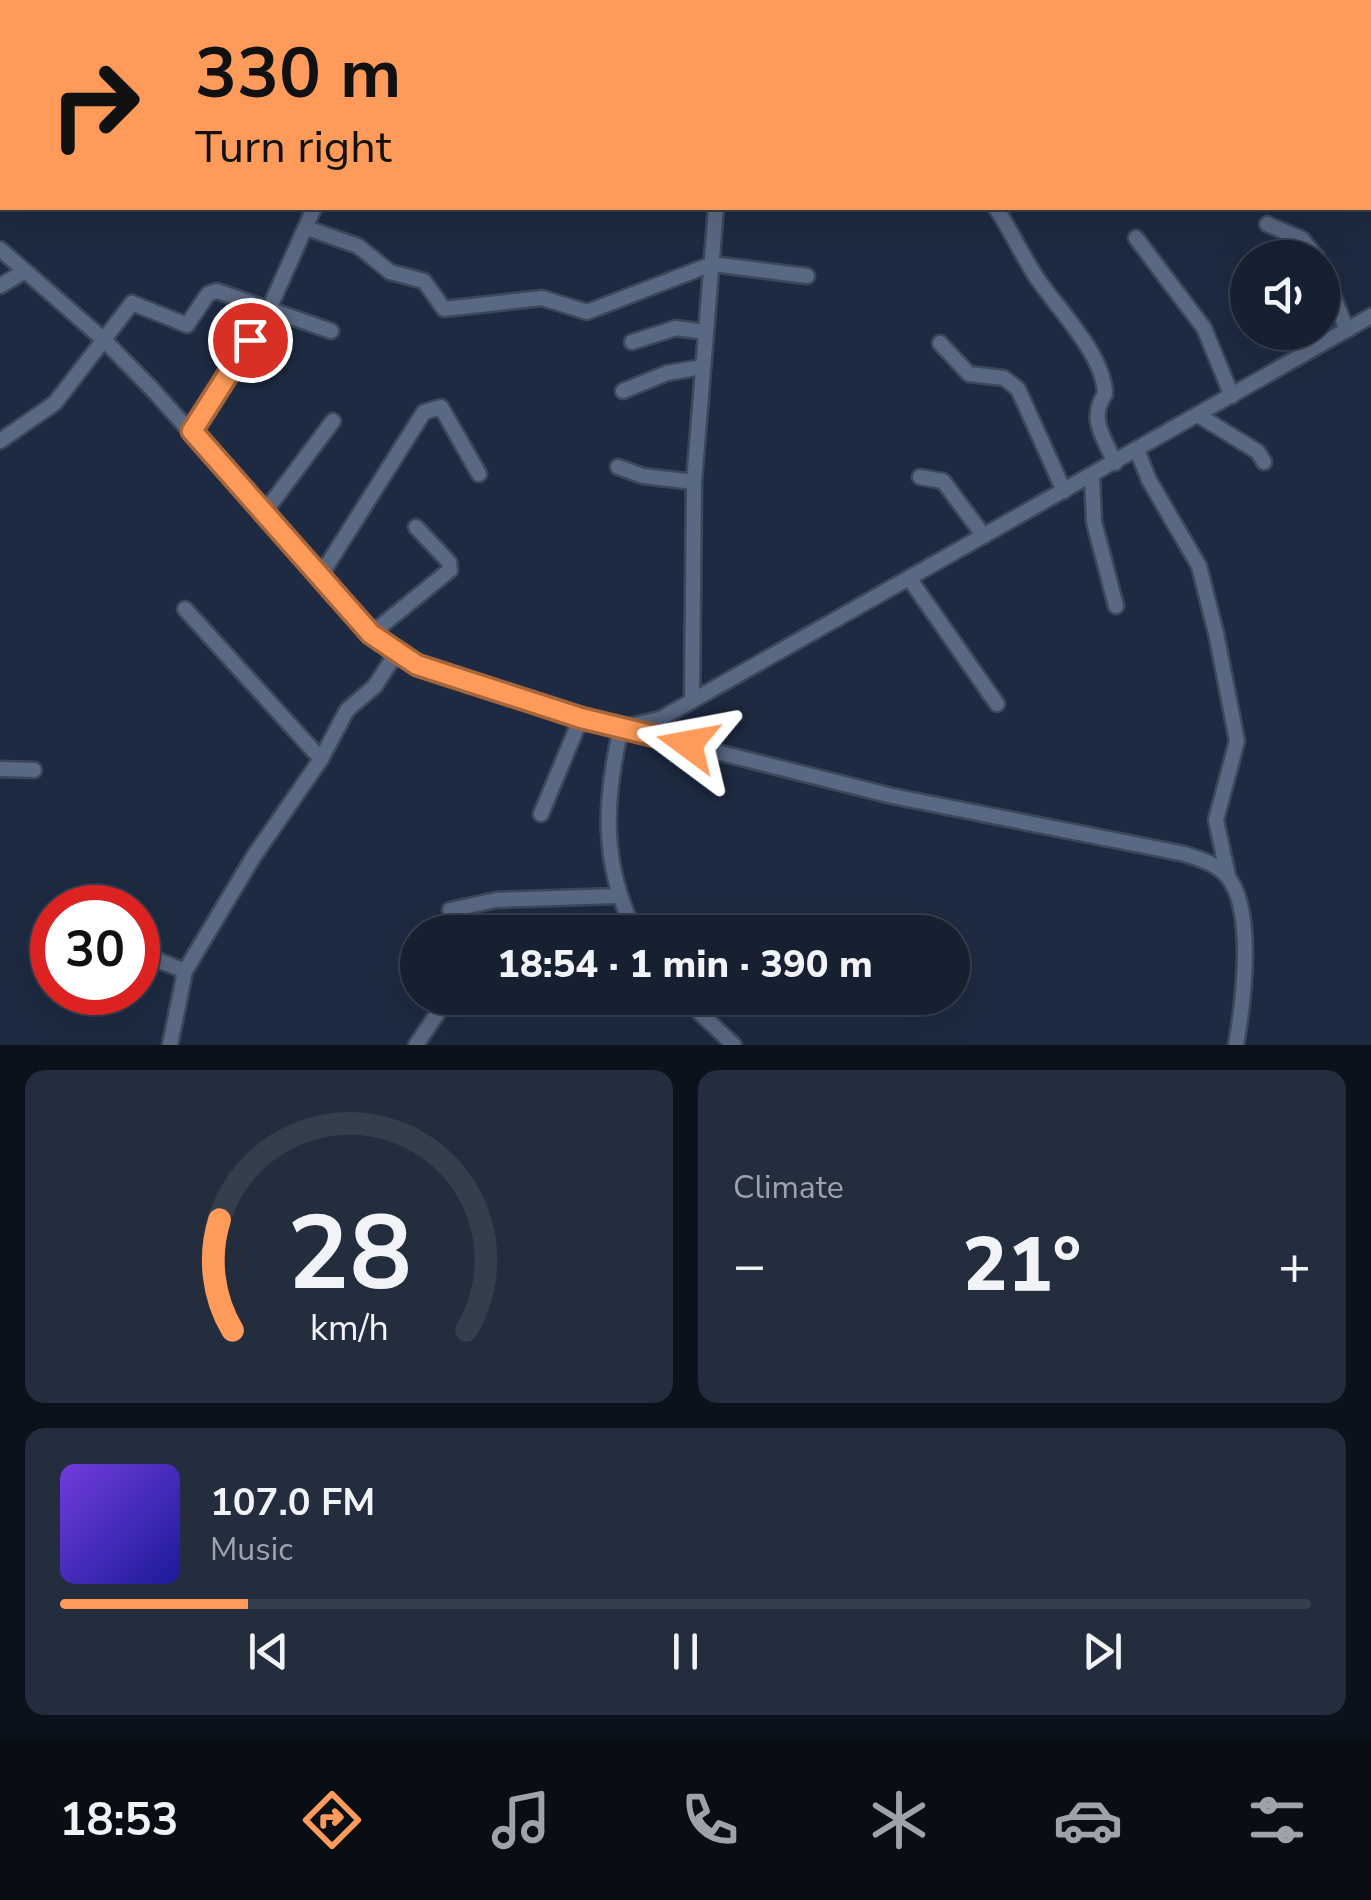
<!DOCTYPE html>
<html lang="en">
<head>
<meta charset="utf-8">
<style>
	:root { --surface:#162031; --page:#232d3d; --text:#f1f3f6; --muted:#9ea3ab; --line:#353e4d; --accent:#ff9b5a }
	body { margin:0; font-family:"Nunito Sans",sans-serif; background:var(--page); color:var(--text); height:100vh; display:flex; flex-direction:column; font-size:38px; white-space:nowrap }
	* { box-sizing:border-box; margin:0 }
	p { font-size:32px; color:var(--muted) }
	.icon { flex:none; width:55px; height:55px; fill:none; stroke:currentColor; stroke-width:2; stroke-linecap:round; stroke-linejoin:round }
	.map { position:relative; height:1045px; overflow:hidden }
	.side { display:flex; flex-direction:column; gap:25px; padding:25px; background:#0c121b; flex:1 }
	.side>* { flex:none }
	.top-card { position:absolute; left:0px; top:0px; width:1372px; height:210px; box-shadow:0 10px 40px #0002,0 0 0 2px var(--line); background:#ff9b5a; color:#111; overflow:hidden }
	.tools { position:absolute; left:1230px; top:240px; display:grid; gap:20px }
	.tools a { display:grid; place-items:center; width:110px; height:110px; border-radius:50%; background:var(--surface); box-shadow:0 10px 40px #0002,0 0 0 2px var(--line); font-size:50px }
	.speed { position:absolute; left:30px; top:885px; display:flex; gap:20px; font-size:50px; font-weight:700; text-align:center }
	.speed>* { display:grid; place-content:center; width:130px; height:130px; border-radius:50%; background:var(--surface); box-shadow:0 10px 40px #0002,0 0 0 2px var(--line); line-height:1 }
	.speed .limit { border:15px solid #d22; background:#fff; color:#111 }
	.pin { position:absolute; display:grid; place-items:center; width:85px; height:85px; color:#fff; margin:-42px; border:5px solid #fff; border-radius:50%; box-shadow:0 2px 10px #0007 }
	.me { position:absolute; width:110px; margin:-55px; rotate:283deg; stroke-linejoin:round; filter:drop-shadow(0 0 8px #0008) }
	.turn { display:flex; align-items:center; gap:35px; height:210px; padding:0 30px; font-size:45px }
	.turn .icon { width:130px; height:130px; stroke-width:2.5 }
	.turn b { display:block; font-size:70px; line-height:85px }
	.big { font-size:75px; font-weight:800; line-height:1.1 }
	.side .tile { flex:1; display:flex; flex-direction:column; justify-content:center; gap:15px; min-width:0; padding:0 35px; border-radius:20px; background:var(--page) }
	.side .dial { align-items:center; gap:0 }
	.dial svg { height:260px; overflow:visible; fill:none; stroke:var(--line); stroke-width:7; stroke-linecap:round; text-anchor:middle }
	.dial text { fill:var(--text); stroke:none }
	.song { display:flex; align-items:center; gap:30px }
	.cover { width:120px; height:120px; border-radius:15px; background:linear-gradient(135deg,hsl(260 70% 55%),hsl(240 70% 35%)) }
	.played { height:10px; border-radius:5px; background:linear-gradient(90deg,var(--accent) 15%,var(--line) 15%) }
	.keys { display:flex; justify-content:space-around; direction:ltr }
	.heat { display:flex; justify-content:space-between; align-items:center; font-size:55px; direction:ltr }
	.side .tiles { flex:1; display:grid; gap:25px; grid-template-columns:1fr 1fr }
	.tile:last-child { grid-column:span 2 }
	.trip { position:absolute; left:400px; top:915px; width:570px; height:100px; border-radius:50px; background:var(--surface); box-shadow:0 10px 40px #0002,0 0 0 2px var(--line); font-weight:800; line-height:100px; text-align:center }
	.menu { display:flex; height:160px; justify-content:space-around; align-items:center; background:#090d14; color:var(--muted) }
	.menu .icon { width:70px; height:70px }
	.menu .on { color:var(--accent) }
	.menu b { font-size:45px; color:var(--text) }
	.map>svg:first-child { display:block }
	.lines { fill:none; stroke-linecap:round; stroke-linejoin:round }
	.minor-casing { stroke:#3c475a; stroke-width:19 }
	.minor { stroke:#596883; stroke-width:14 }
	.route-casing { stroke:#a6653a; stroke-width:25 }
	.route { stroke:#ff9b5a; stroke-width:18 }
</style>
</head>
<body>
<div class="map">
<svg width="1371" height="1045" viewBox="0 0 1371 1045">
	<rect width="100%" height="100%" fill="#1d2a41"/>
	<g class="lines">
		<g class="minor-casing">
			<g id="minor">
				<path d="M25 0 26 2"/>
				<path d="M386 0 387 2"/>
				<path d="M559 0V2"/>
				<path d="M728 2V0"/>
				<path d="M0 156 2 145"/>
				<path d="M996 208C1010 229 1021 253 1035 275 1056 308 1104 353 1105 394 1088 419 1104 437 1115 463"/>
				<path d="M1267 224 1302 239 1317 258"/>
				<path d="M307 228 358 246 390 272 424 281 444 309 542 298 587 312 712 264 807 276"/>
				<path d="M1136 238 1204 328 1232 396"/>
				<path d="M0 249 104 340 153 390 371 634 417 665 581 718 621 728 660 719 1371 316"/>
				<path d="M1322 269 1347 330"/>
				<path d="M0 286 25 271"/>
				<path d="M632 342 676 328 705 332"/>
				<path d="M940 343 969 374 1004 378 1018 389 1064 491"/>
				<path d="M623 391 667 373 702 367"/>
				<path d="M1198 415 1258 452 1264 462"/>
				<path d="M192 431 269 309 314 208"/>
				<path d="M0 441 55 403 132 303 187 325 208 294 217 291 331 331"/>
				<path d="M1137 450 1149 480 1199 566 1216 633 1237 741 1216 820 1228 876"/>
				<path d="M618 467 643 476 694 482"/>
				<path d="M1092 476 1094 522 1116 606"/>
				<path d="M920 477 943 481 984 536"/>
				<path d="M264 513 333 421"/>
				<path d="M319 578 424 412 441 407 479 474"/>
				<path d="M909 578 997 704"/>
				<path d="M185 609 321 759"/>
				<path d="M371 634 450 570 449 562 416 527"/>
				<path d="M692 701 694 482 716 208"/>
				<path d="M0 769 34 770"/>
				<path d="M541 814 581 718"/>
				<path d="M450 910 496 900 617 896"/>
				<path d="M635 932C601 863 604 802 621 728L892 796 1185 854C1199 859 1215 863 1226 875 1256 907 1243 1005 1236 1045"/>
				<path d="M160 961 185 971"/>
				<path d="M684 998 734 1045"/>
				<path d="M170 1045 185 971 254 856 321 759 347 710 375 686 397 652"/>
				<path d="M416 1045 444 1004 456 998"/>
			</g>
		</g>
		<use href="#minor" class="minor"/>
	</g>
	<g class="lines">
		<g class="route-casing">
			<path id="route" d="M250 340 192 431 371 634 417 665 581 718 688 744"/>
		</g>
		<use href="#route" class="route"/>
	</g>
</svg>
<div class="tools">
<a><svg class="icon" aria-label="sound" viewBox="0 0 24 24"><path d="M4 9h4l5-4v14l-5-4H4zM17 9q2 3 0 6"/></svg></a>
</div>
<div class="speed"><div class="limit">30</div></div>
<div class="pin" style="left:250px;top:340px;background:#d93025"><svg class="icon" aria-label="arrive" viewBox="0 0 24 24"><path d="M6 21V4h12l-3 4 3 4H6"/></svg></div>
<svg class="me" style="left:688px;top:744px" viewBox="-20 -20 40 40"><path d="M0-17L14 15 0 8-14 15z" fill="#ff9b5a" stroke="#fff" stroke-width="4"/></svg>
<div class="trip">18:54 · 1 min · 390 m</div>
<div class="top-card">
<div class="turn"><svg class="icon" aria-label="right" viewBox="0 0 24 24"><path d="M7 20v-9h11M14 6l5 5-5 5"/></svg><div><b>330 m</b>Turn right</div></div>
</div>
</div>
<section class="side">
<div class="tiles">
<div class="tile dial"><svg viewBox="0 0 100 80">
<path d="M14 69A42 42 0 1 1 86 69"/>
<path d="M14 69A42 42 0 0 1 10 35" stroke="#ff9b5a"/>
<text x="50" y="56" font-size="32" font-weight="700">28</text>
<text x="50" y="72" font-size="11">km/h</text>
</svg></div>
<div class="tile"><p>Climate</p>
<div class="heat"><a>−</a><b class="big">21°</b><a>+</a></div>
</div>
<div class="tile">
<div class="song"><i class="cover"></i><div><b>107.0 FM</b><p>Music</p></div></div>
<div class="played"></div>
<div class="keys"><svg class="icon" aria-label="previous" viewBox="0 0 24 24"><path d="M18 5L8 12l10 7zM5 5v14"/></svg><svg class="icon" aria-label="pause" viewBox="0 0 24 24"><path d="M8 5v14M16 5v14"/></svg><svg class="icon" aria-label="next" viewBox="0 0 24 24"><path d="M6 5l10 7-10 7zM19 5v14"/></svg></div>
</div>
</div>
</section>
<nav class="menu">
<b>18:53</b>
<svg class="icon on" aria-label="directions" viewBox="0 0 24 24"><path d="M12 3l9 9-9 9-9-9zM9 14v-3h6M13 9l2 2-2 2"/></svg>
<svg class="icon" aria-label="music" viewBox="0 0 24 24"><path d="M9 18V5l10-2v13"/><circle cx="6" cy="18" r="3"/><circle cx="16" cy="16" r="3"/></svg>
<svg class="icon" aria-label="phone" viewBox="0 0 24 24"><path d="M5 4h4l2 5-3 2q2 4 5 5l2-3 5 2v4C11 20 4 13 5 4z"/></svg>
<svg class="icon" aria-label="climate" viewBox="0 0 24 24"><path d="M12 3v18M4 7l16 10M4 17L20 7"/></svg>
<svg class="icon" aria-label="car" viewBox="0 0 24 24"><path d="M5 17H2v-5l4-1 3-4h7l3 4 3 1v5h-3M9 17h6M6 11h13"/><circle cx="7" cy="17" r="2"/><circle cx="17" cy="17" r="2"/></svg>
<svg class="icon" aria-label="filters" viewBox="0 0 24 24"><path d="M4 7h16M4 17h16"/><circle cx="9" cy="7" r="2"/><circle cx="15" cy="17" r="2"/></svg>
</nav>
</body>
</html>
